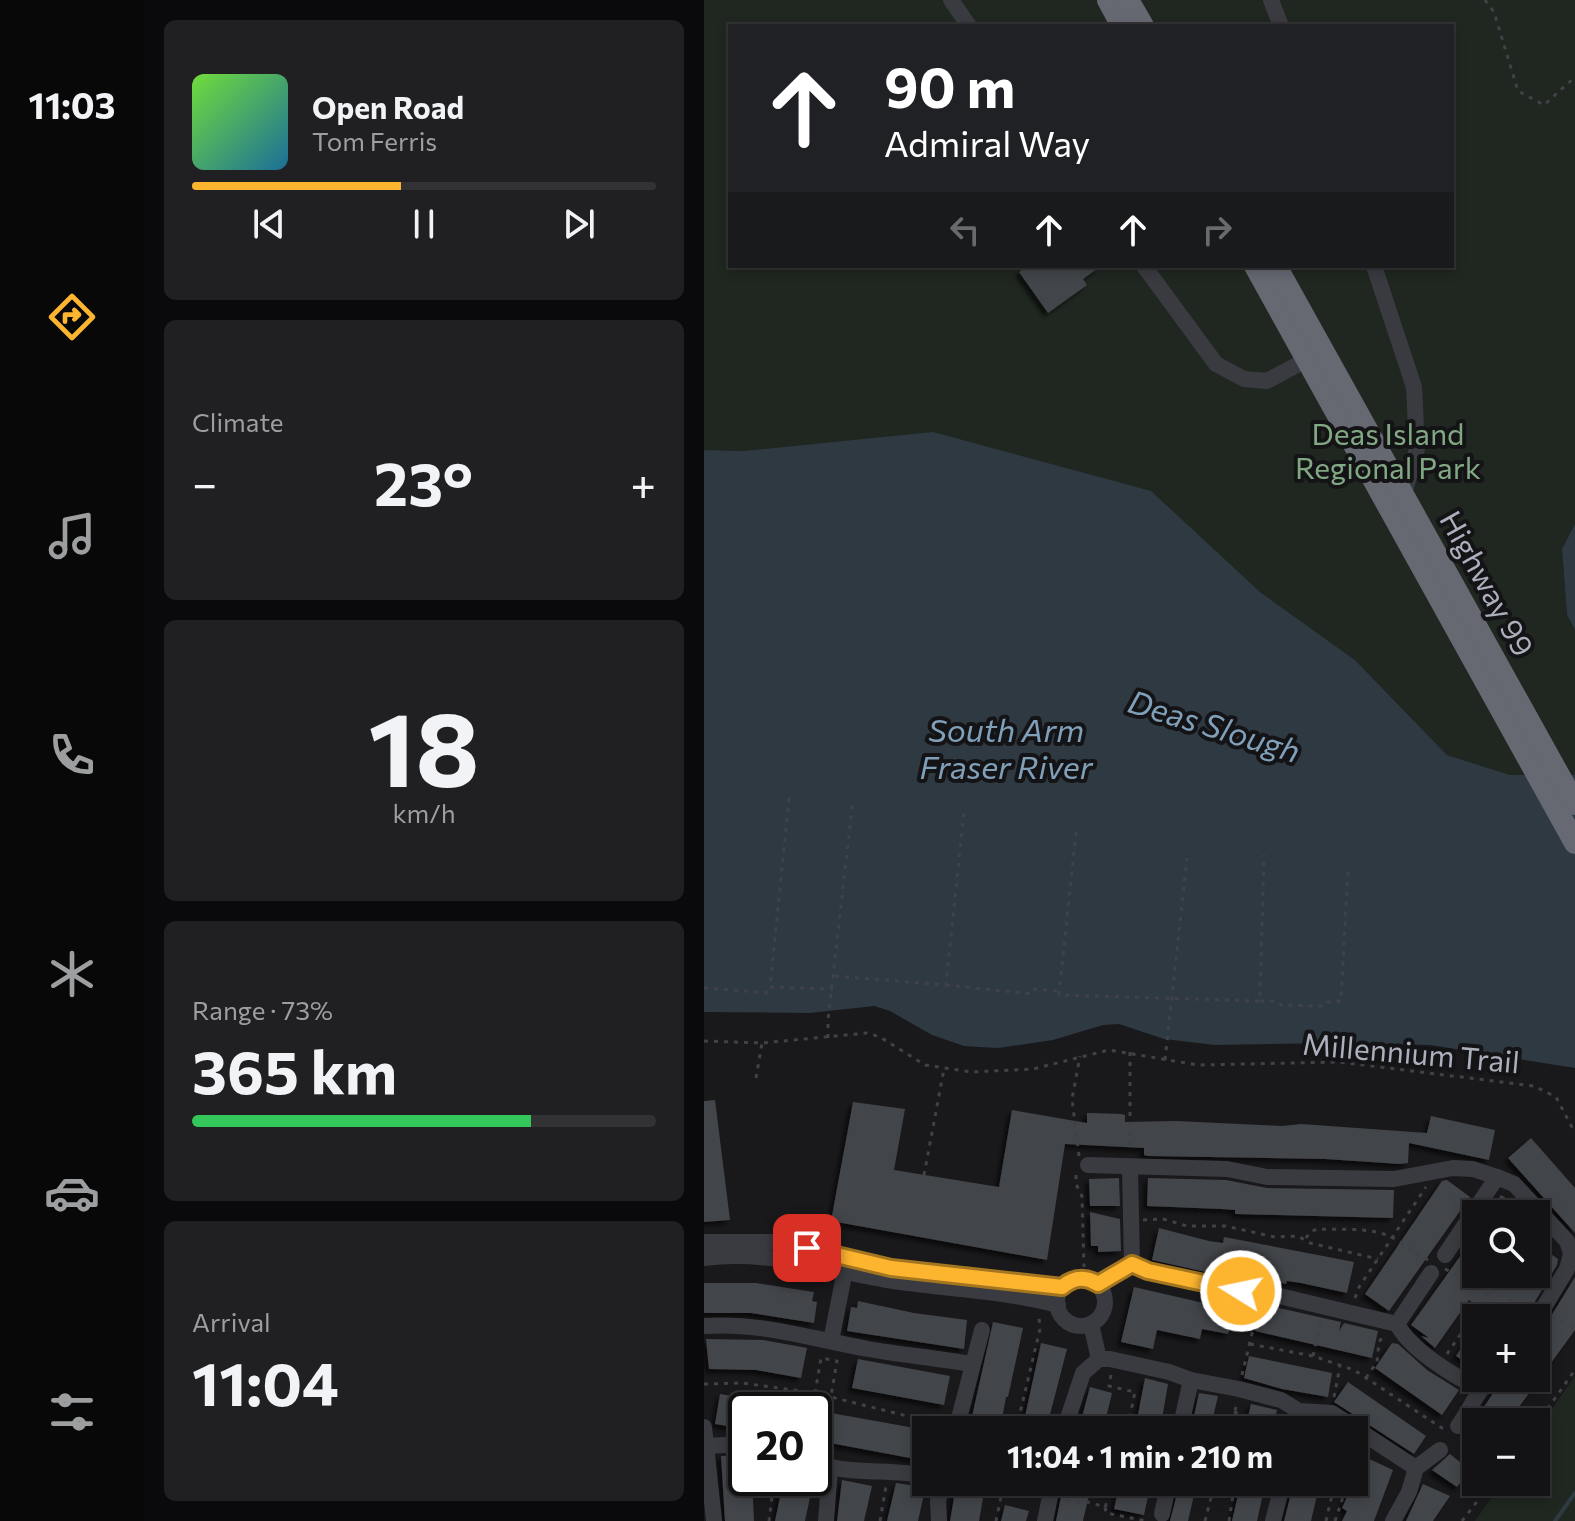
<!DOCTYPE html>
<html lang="en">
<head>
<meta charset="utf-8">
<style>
	:root { --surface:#131315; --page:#202022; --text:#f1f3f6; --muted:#9d9ea0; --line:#323234; --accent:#fdb530 }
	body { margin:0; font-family:Commissioner,sans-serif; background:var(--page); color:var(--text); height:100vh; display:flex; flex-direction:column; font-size:30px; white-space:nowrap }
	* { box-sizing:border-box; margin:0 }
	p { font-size:26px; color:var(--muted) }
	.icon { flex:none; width:44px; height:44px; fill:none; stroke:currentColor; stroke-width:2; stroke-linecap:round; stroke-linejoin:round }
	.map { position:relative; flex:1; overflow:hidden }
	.sheet { display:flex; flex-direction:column; gap:20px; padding:20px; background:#0a0a0c; width:560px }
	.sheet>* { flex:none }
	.banner { position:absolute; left:24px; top:24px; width:726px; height:244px; border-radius:0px; box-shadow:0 4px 12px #0003,0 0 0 2px var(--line); background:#202124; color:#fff; overflow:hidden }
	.controls { position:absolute; left:758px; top:1200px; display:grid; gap:16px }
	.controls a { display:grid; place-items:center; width:88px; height:88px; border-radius:0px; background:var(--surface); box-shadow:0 4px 12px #0003,0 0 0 2px var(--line); font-size:40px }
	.speed { position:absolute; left:24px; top:1392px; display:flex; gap:16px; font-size:40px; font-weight:700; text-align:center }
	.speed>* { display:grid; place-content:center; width:104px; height:104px; border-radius:50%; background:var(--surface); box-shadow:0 4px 12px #0003,0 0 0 2px var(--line); line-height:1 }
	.speed .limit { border:4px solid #111; border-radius:12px; background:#fff; color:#111 }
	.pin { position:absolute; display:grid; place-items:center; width:68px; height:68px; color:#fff; margin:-34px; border-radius:16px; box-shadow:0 4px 12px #0006 }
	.me { position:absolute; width:88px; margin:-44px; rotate:280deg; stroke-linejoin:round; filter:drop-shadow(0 0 6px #0008) }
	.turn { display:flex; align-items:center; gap:28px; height:168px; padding:0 24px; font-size:36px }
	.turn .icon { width:104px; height:104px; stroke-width:2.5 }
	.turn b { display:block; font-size:56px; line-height:68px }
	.lanes { display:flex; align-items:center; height:76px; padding:0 24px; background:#0003; justify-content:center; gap:40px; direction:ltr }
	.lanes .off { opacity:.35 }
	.big { font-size:60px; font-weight:700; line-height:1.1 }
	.sheet .tile { flex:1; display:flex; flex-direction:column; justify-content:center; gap:12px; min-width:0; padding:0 28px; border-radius:12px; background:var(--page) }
	.sheet .dial { align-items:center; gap:0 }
	.dial b { font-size:104px; line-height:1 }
	.song { display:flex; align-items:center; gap:24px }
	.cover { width:96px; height:96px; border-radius:12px; background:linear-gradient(135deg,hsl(100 70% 55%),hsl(200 70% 35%)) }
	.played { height:8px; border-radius:4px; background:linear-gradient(90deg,var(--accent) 45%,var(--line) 45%) }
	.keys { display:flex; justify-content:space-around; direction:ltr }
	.heat { display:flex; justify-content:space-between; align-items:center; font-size:44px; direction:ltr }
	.charge { height:12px; border-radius:6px; background:linear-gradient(90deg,#34c759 73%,var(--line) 0) }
	.trip { position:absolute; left:208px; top:1416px; width:456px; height:80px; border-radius:0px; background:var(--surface); box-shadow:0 4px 12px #0003,0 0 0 2px var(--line); font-weight:700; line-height:80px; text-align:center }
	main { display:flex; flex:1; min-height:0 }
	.menu { display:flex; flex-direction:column; width:144px; justify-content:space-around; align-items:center; background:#080808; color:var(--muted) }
	.menu .icon { width:56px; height:56px }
	.menu .current { color:var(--accent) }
	.menu b { font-size:36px; color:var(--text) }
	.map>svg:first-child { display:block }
	.green { fill:#1f2720; fill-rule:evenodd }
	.water { fill:#2e3941 }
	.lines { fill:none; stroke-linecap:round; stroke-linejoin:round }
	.stream { stroke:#2e3941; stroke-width:4 }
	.building { fill:#434449; filter:url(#shadow) }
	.path { stroke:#404248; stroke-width:3; stroke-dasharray:4 6; stroke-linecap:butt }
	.minor { stroke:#3a3b41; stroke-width:16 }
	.highway { stroke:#666972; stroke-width:22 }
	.route-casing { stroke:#a4761f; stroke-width:20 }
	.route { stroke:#fdb530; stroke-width:14 }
	.labels { text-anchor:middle; stroke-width:8; stroke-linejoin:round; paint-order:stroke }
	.park-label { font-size:30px; fill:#81a883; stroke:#141417 }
	.street-label { font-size:30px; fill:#abb0bc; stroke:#141417 }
	.water-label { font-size:32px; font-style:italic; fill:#809fb8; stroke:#141417 }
</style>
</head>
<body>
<main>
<nav class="menu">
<b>11:03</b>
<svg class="icon current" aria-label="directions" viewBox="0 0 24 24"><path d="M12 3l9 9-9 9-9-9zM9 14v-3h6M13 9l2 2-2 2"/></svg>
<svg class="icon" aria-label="music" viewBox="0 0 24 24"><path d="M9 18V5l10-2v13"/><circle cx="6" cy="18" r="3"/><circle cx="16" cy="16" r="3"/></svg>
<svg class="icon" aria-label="phone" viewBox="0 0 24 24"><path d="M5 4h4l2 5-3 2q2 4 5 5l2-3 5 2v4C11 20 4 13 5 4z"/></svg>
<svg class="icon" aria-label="climate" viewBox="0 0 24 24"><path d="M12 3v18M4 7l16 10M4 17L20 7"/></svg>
<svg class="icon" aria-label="car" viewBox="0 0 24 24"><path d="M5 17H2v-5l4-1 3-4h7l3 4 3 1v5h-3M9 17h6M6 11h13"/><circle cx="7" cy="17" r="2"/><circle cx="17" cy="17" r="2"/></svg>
<svg class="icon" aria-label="filters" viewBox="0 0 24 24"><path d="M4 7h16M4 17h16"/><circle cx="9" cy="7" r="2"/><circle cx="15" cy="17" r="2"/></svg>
</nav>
<section class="sheet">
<div class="tile">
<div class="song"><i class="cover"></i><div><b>Open Road</b><p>Tom Ferris</p></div></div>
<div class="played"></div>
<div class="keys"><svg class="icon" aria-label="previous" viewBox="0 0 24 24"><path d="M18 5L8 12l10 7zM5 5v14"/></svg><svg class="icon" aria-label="pause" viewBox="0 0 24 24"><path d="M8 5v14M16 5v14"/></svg><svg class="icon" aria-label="next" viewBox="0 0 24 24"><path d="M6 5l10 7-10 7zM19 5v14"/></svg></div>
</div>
<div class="tile"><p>Climate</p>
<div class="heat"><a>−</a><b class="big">23°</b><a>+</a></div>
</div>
<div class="tile dial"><b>18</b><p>km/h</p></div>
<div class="tile"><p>Range · 73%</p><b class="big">365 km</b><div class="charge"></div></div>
<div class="tile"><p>Arrival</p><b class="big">11:04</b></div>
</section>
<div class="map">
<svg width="871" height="1521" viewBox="0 0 871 1521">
	<defs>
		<filter id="shadow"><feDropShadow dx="-4" dy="4" stdDeviation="2" flood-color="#0009"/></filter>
	</defs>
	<rect width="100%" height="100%" fill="#19191c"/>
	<g class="green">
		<path d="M0 0H871V524L858 549 863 615 871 630V775H806L743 755 651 660 556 592 40 451 0 450ZM26 26H748V266H26Z"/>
		<path d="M871 1376V1521H771L798 1482H832V1432Z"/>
	</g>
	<g class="water">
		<path d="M229 432 447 491 556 592 651 660 743 755 806 775H871V1068L726 1045 625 1043 511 1045 460 1039 415 1024 399 1025 349 1040 294 1048 275 1047 260 1046 228 1035 186 1011 170 1006 106 1013 0 1012V450L40 451Z"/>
		<path d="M871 524V630L863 615 858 549Z"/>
	</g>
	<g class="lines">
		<path class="stream" d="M851 1521 871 1493"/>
	</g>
	<g class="building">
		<path d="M323 266H397L379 279 383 285 344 313 315 272Z"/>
		<path d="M11 1100 26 1220 0 1222V1101Z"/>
		<path d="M149 1102 201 1109 190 1170 295 1187 308 1110 383 1123V1113H388L417 1114 421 1115V1122L472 1121 578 1126 597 1124 723 1133 727 1116 791 1130 785 1160 705 1143 704 1163 696 1164 621 1159 444 1156 440 1155V1148L361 1144 343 1260 127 1221Z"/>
		<path d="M827 1138 871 1188V1233L804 1158Z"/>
		<path d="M415 1178 416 1206H386L385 1179Z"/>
		<path d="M444 1178 522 1180 563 1188 690 1190 689 1218 531 1214V1210L517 1209 443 1206Z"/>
		<path d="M743 1180 766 1197 685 1311 661 1294 738 1181Z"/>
		<path d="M797 1195 819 1209 823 1214H785Z"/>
		<path d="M386 1212 416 1219 417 1251 394 1252V1246H387Z"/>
		<path d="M455 1228 505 1241 519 1243 520 1237 650 1262 643 1293 597 1283 583 1281 582 1284 507 1267 506 1273 448 1260Z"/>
		<path d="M772 1234V1274H832V1244L854 1259 853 1265 821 1318H778L781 1314 765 1300 731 1348 717 1336 725 1338 707 1325Z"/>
		<path d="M871 1277V1330L804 1422H770L799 1378H832V1331L841 1326Z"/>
		<path d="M0 1283H52L110 1292 108 1301 113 1302 110 1323 47 1313H0Z"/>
		<path d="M430 1287 530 1310 524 1334 498 1329 496 1339 453 1330 449 1349 417 1342Z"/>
		<path d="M154 1301 210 1313 263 1320 260 1349 143 1331 147 1307 153 1308Z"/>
		<path d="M557 1304 637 1322 635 1331 640 1323 674 1331 668 1358 551 1331Z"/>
		<path d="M289 1322 319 1328 304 1397H302L296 1430H265Z"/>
		<path d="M772 1326V1369L752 1356Z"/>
		<path d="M2 1339 59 1340 103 1348 97 1378 52 1370 5 1369Z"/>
		<path d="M337 1343 363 1349 342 1430H318Z"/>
		<path d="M688 1343 694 1344 723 1370 755 1390 738 1415 671 1368Z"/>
		<path d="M545 1356 628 1373 624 1397 578 1389 540 1378Z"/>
		<path d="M154 1359 246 1376 240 1405 148 1388Z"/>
		<path d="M441 1378 464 1384 456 1430H431Z"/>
		<path d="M644 1382 722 1436 710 1454 630 1402Z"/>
		<path d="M386 1387 408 1393 399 1430H372L376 1416 378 1417Z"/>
		<path d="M495 1393 514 1396 506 1430H487Z"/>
		<path d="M16 1394 74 1404 73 1410H42V1429L11 1424Z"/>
		<path d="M547 1404 573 1410 568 1430H541Z"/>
		<path d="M110 1410 222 1430V1461L110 1440Z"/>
		<path d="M746 1454 766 1470 753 1487 728 1470Z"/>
		<path d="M42 1455V1478H48L50 1521H21L17 1456Z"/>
		<path d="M661 1457 689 1470 670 1521H638L643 1511 638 1508Z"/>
		<path d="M80 1478H110L101 1521H71Z"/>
		<path d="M138 1480 168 1486 160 1521H133Z"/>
		<path d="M360 1482H388L379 1521H352Z"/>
		<path d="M416 1482H447L440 1515 410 1509Z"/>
		<path d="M476 1482H493L484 1521H466Z"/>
		<path d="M537 1482 561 1485 553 1521H528Z"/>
		<path d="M590 1482H616L607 1521H580Z"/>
		<path d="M192 1483 219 1487 217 1494H220L214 1521H183Z"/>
		<path d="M719 1484 746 1496 729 1521H702Z"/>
		<path d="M251 1492 279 1498 275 1521H246Z"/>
		<path d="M301 1505 325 1511 322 1521H297Z"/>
	</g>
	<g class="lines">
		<g class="path">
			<path d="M781 0 790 12 814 91 840 105 871 77"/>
			<path d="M85 798 66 987 129 989"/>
			<path d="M372 832 355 995 556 1001 560 855"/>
			<path d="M131 976 242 985 260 811"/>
			<path d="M242 985 327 994 331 989 355 991"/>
			<path d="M0 988 65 993 66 987"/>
			<path d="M556 1001H572L577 1005 620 1006 623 1002 637 1001 644 869"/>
			<path d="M124 1038V1020L149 800"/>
			<path d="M0 1041 58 1043 163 1033 176 1037 221 1065 267 1072 329 1069 405 1050 494 1065 635 1062 830 1086 852 1097 871 1133"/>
			<path d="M426 1052V1152"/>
			<path d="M461 1060 483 858"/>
			<path d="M52 1078 58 1043"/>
			<path d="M375 1156 368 1099 376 1056"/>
			<path d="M220 1175 240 1069"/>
			<path d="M372 1175V1184L378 1196 380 1267"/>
			<path d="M439 1220 459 1219 483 1226H521L571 1237 594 1236 606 1243 674 1259"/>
			<path d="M602 1238 606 1232 613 1229C636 1230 664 1227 685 1236 697 1241 711 1253 724 1260"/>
			<path d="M741 1269 806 1300 821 1314"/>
			<path d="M651 1298 655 1287 722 1187"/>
			<path d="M848 1317 871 1329"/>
			<path d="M546 1344 609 1356 650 1370 741 1430"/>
			<path d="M743 1354 798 1274"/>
			<path d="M609 1356 617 1321"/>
			<path d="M407 1375 405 1386 431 1392 423 1430"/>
			<path d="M538 1375 553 1313"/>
			<path d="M662 1378 673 1362 675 1342 680 1335"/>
			<path d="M0 1384 38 1383 111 1393 239 1425"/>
			<path d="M111 1393 117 1358 133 1361 127 1396"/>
			<path d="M630 1397 636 1366"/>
			<path d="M95 1410 98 1393"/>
			<path d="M530 1412 542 1416 538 1430"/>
			<path d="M315 1418 345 1426"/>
			<path d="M832 1425 871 1370"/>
			<path d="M312 1430 336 1329 335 1317"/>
			<path d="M526 1430 533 1403"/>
			<path d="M757 1442 772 1455"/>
			<path d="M650 1454 655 1457 650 1469"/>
			<path d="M64 1478 68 1496 65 1521"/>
			<path d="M252 1482 279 1491 331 1496"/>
			<path d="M602 1482 640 1490"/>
			<path d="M362 1501 384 1502 401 1507 402 1513 442 1521"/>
			<path d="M401 1507 411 1482"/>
			<path d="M176 1521 182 1486"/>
			<path d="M292 1521 300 1482"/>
			<path d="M501 1521 511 1482"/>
			<path d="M525 1521 531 1482"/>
			<path d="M622 1521 631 1482"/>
			<path d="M631 1521 644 1482"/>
			<path d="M758 1521 788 1482"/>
		</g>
		<g class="minor">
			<path d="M247 0 265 26"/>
			<path d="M567 0 577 26"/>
			<path d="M440 266 512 364 540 379 563 381 604 359"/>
			<path d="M670 266 710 387 713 449 699 497"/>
			<path d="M384 1165 523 1169 563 1177 690 1179 749 1168 769 1169 793 1177"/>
			<path d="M0 1242H71L187 1268 358 1287"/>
			<path d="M741 1255 793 1177 810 1184 863 1241 867 1254 863 1269 832 1320"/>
			<path d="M0 1258C64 1250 121 1269 183 1280 240 1289 298 1290 354 1305"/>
			<path d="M428 1264 444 1271 519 1289 563 1293 693 1324C706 1349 749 1376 775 1388"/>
			<circle cx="377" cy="1302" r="24"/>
			<path d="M394 1284 428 1264 426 1168"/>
			<path d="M387 1324 395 1359"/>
			<path d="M693 1324 727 1273"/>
			<path d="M0 1326C57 1322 109 1339 164 1349 198 1355 233 1358 267 1364"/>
			<path d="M127 1341 143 1260"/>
			<path d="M754 1426C767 1409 772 1391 788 1378"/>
			<path d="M0 1427 10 1520"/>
			<path d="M252 1430 278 1330"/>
			<path d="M360 1430 379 1373 395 1359H406L465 1372 487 1380 535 1389 577 1400 595 1411 628 1413 712 1468"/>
			<path d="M476 1430 487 1380"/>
			<path d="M591 1430 595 1411"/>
			<path d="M2 1446 42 1444"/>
			<path d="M110 1462C144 1476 186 1468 222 1476"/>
			<path d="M458 1514 465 1482"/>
			<path d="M122 1521 126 1468"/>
			<path d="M235 1521 234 1501 238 1482"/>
			<path d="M341 1521 349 1482"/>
			<path d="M569 1521 579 1482"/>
			<path d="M689 1521 705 1492 712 1468 736 1450"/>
		</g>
		<g class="highway">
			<path d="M404 0 418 26"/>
			<path d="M424 0 439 26"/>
			<path d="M551 266 871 843"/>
			<path d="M572 266 871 804"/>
		</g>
	</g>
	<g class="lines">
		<g class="route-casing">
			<path id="route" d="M103 1248 187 1268 358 1287C370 1277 381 1276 394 1284L428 1264 444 1271 537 1291"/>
		</g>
		<use href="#route" class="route"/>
	</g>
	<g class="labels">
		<g class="park-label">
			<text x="684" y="445">Deas Island<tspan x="684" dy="34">Regional Park</tspan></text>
		</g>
		<g class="street-label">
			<text transform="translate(782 584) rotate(61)" y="10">Highway 99</text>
			<text transform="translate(707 1054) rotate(5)" y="10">Millennium Trail</text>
		</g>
		<g class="water-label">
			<text transform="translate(510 727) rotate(17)" y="11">Deas Slough</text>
			<text x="302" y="742">South Arm<tspan x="302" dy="37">Fraser River</tspan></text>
		</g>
	</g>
</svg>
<div class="controls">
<a><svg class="icon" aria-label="search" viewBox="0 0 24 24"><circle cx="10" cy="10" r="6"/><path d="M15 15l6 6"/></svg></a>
<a>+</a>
<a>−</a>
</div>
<div class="speed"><div class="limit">20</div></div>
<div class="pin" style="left:103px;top:1248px;background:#d93025"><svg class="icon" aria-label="arrive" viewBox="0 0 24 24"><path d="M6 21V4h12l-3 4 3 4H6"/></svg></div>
<svg class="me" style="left:537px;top:1291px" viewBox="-20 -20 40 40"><circle r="17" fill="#fdb530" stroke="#fff" stroke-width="3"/><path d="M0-11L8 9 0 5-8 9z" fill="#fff"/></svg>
<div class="trip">11:04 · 1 min · 210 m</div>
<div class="banner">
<div class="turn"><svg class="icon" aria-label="ahead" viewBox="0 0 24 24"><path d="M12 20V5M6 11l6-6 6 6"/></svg><div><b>90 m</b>Admiral Way</div></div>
<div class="lanes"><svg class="icon off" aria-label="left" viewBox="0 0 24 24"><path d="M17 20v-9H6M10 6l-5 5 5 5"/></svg><svg class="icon" aria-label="ahead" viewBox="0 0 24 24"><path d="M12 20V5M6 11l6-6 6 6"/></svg><svg class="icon" aria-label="ahead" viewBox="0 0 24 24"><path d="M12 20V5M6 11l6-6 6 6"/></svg><svg class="icon off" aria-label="right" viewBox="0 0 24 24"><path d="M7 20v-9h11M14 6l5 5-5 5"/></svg></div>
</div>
</div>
</main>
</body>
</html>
